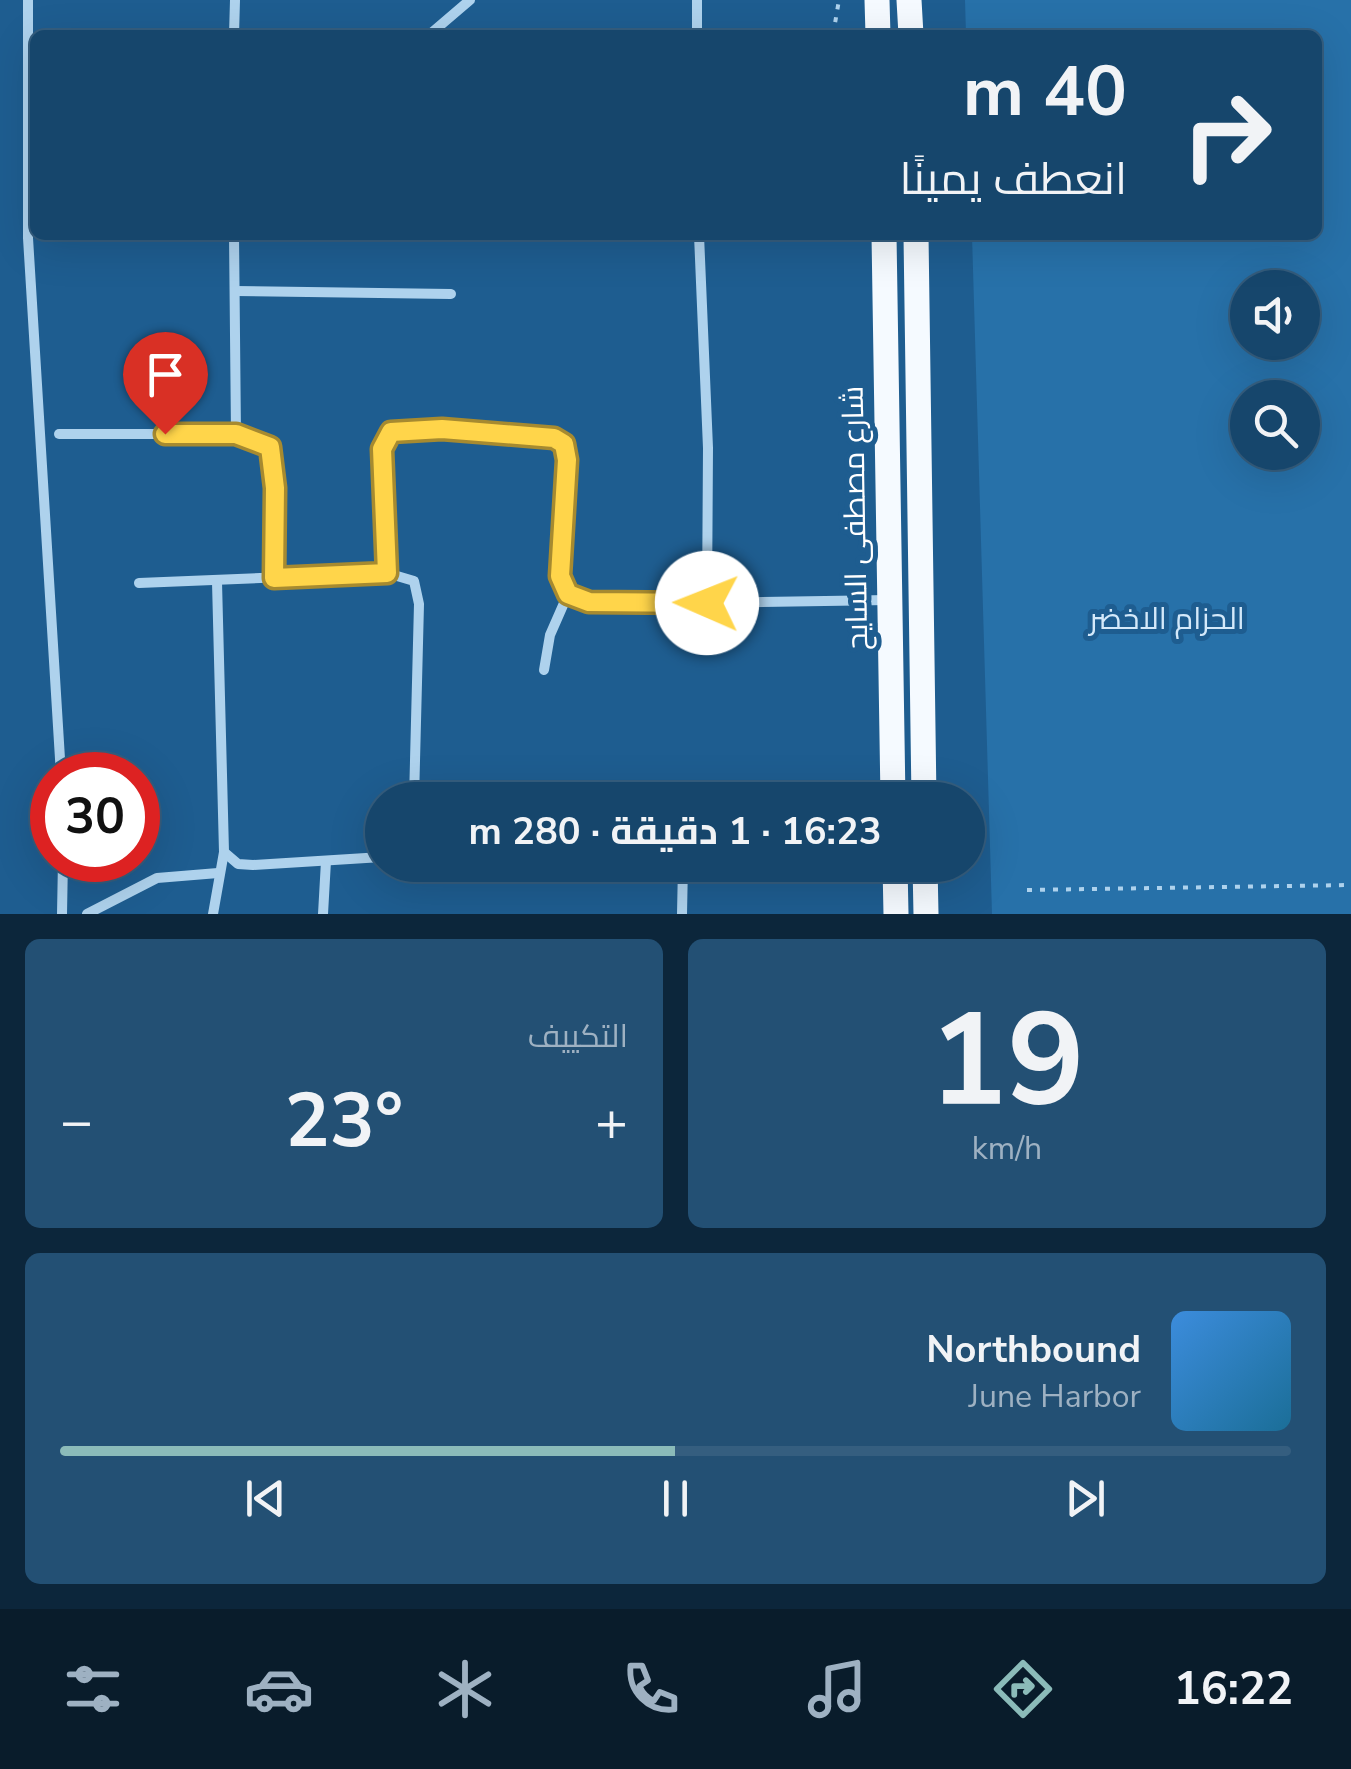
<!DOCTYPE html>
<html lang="ar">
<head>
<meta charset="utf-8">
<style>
	:root { --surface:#16466c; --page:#235074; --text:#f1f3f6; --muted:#9eb1c2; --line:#355e7f; --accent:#8bbbb9 }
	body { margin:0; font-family:"Nunito Sans",Cairo,sans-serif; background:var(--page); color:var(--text); direction:rtl; height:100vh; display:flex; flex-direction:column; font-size:38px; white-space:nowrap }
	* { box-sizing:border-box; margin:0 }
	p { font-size:32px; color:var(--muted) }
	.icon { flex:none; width:55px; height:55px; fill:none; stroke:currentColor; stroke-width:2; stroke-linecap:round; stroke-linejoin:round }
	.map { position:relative; height:914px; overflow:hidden; direction:ltr }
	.details { display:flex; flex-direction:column; gap:25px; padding:25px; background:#0c263b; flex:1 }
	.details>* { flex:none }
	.guide { position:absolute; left:30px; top:30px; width:1292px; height:210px; border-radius:15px; box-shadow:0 10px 40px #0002,0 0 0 2px var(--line); direction:rtl; background:#16466c; color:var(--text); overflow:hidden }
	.controls { position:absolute; left:1230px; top:270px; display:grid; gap:20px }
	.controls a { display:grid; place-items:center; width:90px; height:90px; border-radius:50%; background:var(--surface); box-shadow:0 10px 40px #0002,0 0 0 2px var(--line); font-size:50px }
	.speed { position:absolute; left:30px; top:752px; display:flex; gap:20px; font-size:50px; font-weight:700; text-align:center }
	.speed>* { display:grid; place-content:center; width:130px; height:130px; border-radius:50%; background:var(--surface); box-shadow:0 10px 40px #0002,0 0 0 2px var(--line); line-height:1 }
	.speed .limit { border:15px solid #d22; background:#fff; color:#111 }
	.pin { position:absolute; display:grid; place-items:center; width:85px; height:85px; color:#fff; margin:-102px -42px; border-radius:50% 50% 50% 0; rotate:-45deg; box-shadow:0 0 10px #0007 }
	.pin .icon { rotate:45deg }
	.me { position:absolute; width:110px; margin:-55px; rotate:271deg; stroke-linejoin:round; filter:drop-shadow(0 0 8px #0008) }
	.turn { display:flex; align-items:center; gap:35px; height:210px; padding:0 30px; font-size:45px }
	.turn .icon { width:130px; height:130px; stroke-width:2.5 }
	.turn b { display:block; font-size:70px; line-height:85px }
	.big { font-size:75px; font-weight:700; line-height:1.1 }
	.details .tile { flex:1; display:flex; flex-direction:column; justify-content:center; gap:15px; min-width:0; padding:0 35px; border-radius:15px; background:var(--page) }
	.details .dial { align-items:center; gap:0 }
	.dial b { font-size:130px; line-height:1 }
	.song { display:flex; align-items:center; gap:30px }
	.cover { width:120px; height:120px; border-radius:15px; background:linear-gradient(135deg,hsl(210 70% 55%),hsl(200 70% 35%)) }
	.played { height:10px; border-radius:5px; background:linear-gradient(90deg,var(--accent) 50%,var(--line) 50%) }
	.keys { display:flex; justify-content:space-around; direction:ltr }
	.heat { display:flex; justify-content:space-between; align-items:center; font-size:55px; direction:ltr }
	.details .tiles { flex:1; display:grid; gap:25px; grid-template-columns:1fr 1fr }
	.tile:last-child { grid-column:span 2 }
	.trip { position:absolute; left:365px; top:782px; width:620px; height:100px; border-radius:50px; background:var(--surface); box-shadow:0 10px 40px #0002,0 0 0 2px var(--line); font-weight:700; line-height:100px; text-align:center; direction:rtl }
	.menu { display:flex; height:160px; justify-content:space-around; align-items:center; background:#091c2b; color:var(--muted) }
	.menu .icon { width:70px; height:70px }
	.menu .on { color:var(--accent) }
	.menu b { font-size:45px; color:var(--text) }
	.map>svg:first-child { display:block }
	.green { fill:#2771a9; fill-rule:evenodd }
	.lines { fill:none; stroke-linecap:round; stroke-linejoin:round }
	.path { stroke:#aed2ed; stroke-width:4; stroke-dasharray:5 8; stroke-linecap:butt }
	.minor { stroke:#aed2ed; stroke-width:10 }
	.primary { stroke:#f5faff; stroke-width:25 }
	.route-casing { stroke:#a68a30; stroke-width:25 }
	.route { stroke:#ffd54a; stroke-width:18 }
	.labels { text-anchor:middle; stroke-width:10; stroke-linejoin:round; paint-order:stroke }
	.street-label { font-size:30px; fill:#fff; stroke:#1e5d90 }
	.park-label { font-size:30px; fill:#d4e9fa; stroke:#1e5d90 }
</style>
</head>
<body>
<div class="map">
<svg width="1351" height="914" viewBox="0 0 1351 914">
	<rect width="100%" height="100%" fill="#1e5d90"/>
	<path class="green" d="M965 0H1351V914H992L972 235H1318V35H966ZM1248 288H1302V342H1248ZM1248 398H1302V452H1248Z"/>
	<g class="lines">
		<g class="path">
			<path d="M833 35 839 0"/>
			<path d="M1027 890 1351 885"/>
		</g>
		<g class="minor">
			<path d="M28 0V238L61 775"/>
			<path d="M697 0V35"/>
			<path d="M234 35 235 0"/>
			<path d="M429 35 470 0"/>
			<path d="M234 235 236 434 267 445 272 453 274 578"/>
			<path d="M699 235 708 448 707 603"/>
			<path d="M235 291 451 294"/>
			<path d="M59 434H236"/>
			<path d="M387 573 386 437C405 421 544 428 563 444L567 460 560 576 576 599 707 603 888 600"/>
			<path d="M217 582 224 852 238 864 253 865 382 857"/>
			<path d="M139 583 387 573 414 581 419 604 414 800"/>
			<path d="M544 670 550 635 568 594"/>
			<path d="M685 800V786"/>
			<path d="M62 914 63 860"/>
			<path d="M87 914 157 878 218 873"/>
			<path d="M213 914 224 852"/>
			<path d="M323 914 326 861"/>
			<path d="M682 914 683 865"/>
		</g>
		<g class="primary">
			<path d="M877 0 878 35"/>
			<path d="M909 0 911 35"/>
			<path d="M884 235 893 800"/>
			<path d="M916 235 924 800"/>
			<path d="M895 865 896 914"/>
			<path d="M925 865 926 914"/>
		</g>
	</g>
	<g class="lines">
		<g class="route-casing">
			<path id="route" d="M165 434H236L270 447 275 488 274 578 387 573 382 449 391 432 442 429 554 438 564 444 567 460 560 576 568 594 589 602 707 603"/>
		</g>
		<use href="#route" class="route"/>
	</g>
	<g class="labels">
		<g class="street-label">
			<text transform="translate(855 518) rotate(-91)" y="10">شارع مصطفى السايح</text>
		</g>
		<g class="park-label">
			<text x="1167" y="629">الحزام الاخضر</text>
		</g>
	</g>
</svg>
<div class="controls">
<a><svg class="icon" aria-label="sound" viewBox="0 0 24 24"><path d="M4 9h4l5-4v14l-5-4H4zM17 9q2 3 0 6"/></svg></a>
<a><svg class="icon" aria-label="search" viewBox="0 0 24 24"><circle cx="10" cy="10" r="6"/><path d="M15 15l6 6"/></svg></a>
</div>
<div class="speed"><div class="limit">30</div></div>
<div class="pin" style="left:165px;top:434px;background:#d93025"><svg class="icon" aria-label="arrive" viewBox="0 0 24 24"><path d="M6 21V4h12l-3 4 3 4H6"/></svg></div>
<svg class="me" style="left:707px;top:603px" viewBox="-20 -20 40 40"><circle r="19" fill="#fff"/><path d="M0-13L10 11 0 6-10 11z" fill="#ffd54a"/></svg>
<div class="trip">16:23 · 1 دقيقة · 280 m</div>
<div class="guide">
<div class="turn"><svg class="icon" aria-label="right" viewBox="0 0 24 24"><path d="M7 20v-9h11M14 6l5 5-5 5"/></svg><div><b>40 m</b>انعطف يمينًا</div></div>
</div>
</div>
<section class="details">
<div class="tiles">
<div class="tile dial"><b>19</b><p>km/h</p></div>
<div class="tile"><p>التكييف</p>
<div class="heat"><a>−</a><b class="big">23°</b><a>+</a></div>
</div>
<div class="tile">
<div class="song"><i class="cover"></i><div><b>Northbound</b><p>June Harbor</p></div></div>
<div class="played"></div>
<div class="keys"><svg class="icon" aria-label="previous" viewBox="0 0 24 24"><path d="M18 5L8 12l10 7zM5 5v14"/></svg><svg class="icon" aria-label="pause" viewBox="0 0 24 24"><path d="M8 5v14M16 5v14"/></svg><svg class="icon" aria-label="next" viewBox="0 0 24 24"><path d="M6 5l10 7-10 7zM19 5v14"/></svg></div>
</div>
</div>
</section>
<nav class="menu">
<b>16:22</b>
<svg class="icon on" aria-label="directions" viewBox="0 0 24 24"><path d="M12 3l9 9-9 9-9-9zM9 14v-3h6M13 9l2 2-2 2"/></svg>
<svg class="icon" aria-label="music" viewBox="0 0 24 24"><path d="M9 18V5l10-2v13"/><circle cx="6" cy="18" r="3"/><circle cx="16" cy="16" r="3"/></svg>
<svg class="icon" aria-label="phone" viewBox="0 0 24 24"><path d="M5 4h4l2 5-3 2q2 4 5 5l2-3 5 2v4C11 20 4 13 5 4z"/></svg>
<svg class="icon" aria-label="climate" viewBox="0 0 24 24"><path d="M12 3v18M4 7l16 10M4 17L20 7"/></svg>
<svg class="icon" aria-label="car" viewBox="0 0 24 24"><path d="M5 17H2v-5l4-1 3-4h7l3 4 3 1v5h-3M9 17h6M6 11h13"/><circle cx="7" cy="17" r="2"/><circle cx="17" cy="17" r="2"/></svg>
<svg class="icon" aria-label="filters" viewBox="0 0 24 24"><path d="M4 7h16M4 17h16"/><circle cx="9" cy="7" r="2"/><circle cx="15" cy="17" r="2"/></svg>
</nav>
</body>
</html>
